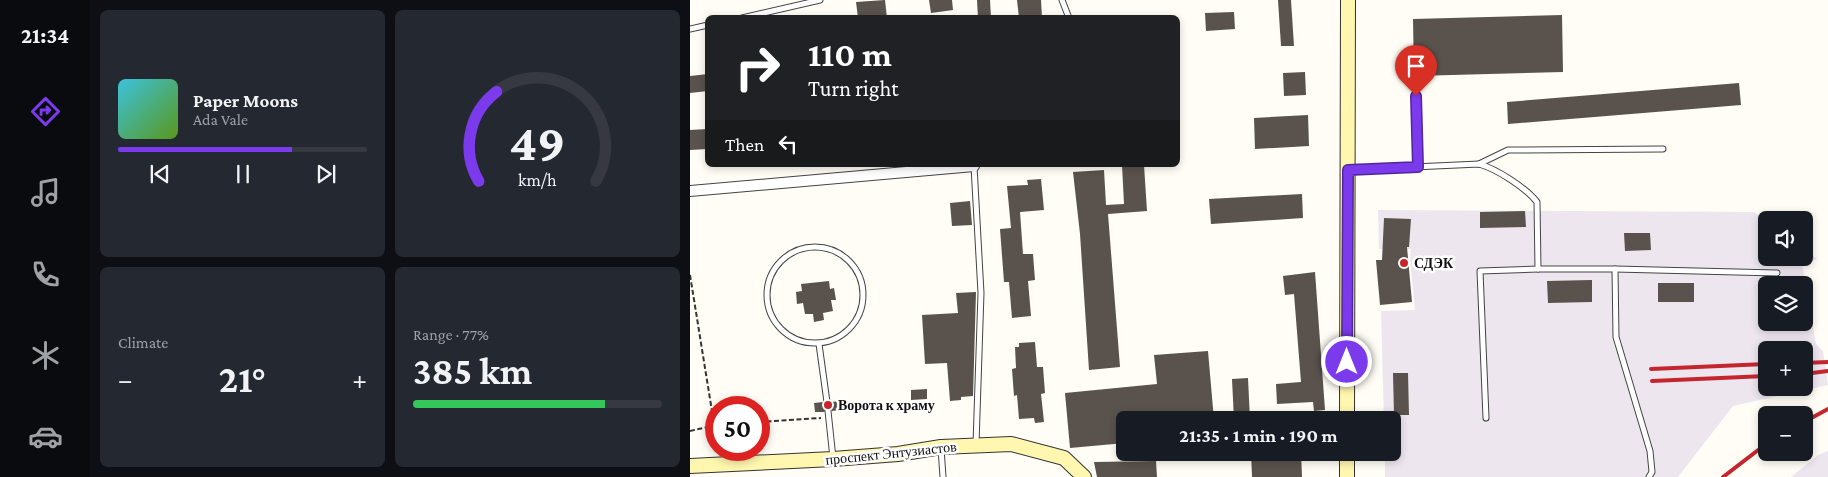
<!DOCTYPE html>
<html lang="en">
<head>
<meta charset="utf-8">
<style>
	:root { --surface:#171b24; --page:#242831; --text:#f1f3f6; --muted:#9ea1a6; --line:#363941; --accent:#7c3aed }
	body { margin:0; font-family:"Crimson Pro",serif; background:var(--page); color:var(--text); height:100vh; display:flex; flex-direction:column; font-size:19px; white-space:nowrap }
	* { box-sizing:border-box; margin:0 }
	p { font-size:16px; color:var(--muted) }
	.icon { flex:none; width:28px; height:28px; fill:none; stroke:currentColor; stroke-width:2; stroke-linecap:round; stroke-linejoin:round }
	.map { position:relative; flex:1; overflow:hidden }
	.details { display:flex; flex-direction:column; gap:10px; padding:10px; background:#0d0f14; width:600px }
	.details>* { flex:none }
	.top-card { position:absolute; left:15px; top:15px; width:475px; height:152px; border-radius:8px; box-shadow:0 2px 8px #0003; background:#202124; color:#fff; overflow:hidden }
	.tools { position:absolute; left:1068px; top:211px; display:grid; gap:10px }
	.tools a { display:grid; place-items:center; width:55px; height:55px; border-radius:8px; background:var(--surface); box-shadow:0 2px 8px #0003; font-size:25px }
	.speed { position:absolute; left:15px; top:396px; display:flex; gap:10px; font-size:25px; font-weight:700; text-align:center }
	.speed>* { display:grid; place-content:center; width:65px; height:65px; border-radius:50%; background:var(--surface); box-shadow:0 2px 8px #0003; line-height:1 }
	.speed .limit { border:8px solid #d22; background:#fff; color:#111 }
	.pin { position:absolute; display:grid; place-items:center; width:42px; height:42px; color:#fff; margin:-51px -21px; border-radius:50% 50% 50% 0; rotate:-45deg; box-shadow:0 0 5px #0007 }
	.pin .icon { rotate:45deg }
	.me { position:absolute; width:55px; margin:-28px; rotate:0deg; stroke-linejoin:round; filter:drop-shadow(0 0 4px #0008) }
	.turn { display:flex; align-items:center; gap:18px; height:105px; padding:0 20px; font-size:22px }
	.turn .icon { width:65px; height:65px; stroke-width:2.5 }
	.turn b { display:block; font-size:35px; line-height:42px }
	.then { display:flex; align-items:center; height:48px; padding:0 20px; background:#0003; gap:10px; font-size:19px }
	.big { font-size:38px; font-weight:700; line-height:1.1 }
	.details .widget { flex:1; display:flex; flex-direction:column; justify-content:center; gap:8px; min-width:0; padding:0 18px; border-radius:8px; background:var(--page) }
	.details .dial { align-items:center; gap:0 }
	.dial svg { height:130px; overflow:visible; fill:none; stroke:var(--line); stroke-width:7; stroke-linecap:round; text-anchor:middle }
	.dial text { fill:var(--text); stroke:none }
	.song { display:flex; align-items:center; gap:15px }
	.cover { width:60px; height:60px; border-radius:8px; background:linear-gradient(135deg,hsl(190 70% 55%),hsl(90 70% 35%)) }
	.played { height:5px; border-radius:2px; background:linear-gradient(90deg,var(--accent) 70%,var(--line) 70%) }
	.keys { display:flex; justify-content:space-around; direction:ltr }
	.heat { display:flex; justify-content:space-between; align-items:center; font-size:28px; direction:ltr }
	.charge { height:8px; border-radius:4px; background:linear-gradient(90deg,#34c759 77%,var(--line) 0) }
	.details .tiles { flex:1; display:grid; gap:10px; grid-template-columns:repeat(2,1fr) }
	.trip { position:absolute; left:426px; top:411px; width:285px; height:50px; border-radius:8px; background:var(--surface); box-shadow:0 2px 8px #0003; font-weight:700; line-height:50px; text-align:center }
	main { display:flex; flex:1; min-height:0 }
	.menu { display:flex; flex-direction:column; width:90px; justify-content:space-around; align-items:center; background:#090b0e; color:var(--muted) }
	.menu .icon { width:35px; height:35px }
	.menu .on { color:var(--accent) }
	.menu b { font-size:22px; color:var(--text) }
	.map>svg:first-child { display:block }
	.industrial { fill:#eee6ef; fill-rule:evenodd }
	.building { fill:#5a524d }
	.lines { fill:none; stroke-linecap:round; stroke-linejoin:round }
	.lane-casing { stroke:#444; stroke-width:7 }
	.street-casing { stroke:#444; stroke-width:12 }
	.secondary-casing { stroke:#333; stroke-width:16 }
	.path { stroke:#333; stroke-width:2; stroke-dasharray:5 2.5; stroke-linecap:butt }
	.lane { stroke:#fff; stroke-width:5 }
	.street { stroke:#fff; stroke-width:10 }
	.secondary { stroke:#fff6b0; stroke-width:14 }
	.rail { stroke:#c4262e; stroke-width:4 }
	.route-casing { stroke:#51269a; stroke-width:12 }
	.route { stroke:#7c3aed; stroke-width:9 }
	.poi-dot { fill:#c4262e; stroke:#fff; stroke-width:2 }
	.labels { text-anchor:middle; stroke-width:5; stroke-linejoin:round; paint-order:stroke }
	.poi-label { font-size:14px; font-weight:bold; fill:#111; stroke:#fff; text-anchor:start }
	.street-label { font-size:14px; fill:#111; stroke:#fff }
</style>
</head>
<body>
<main>
<nav class="menu">
<b>21:34</b>
<svg class="icon on" aria-label="directions" viewBox="0 0 24 24"><path d="M12 3l9 9-9 9-9-9zM9 14v-3h6M13 9l2 2-2 2"/></svg>
<svg class="icon" aria-label="music" viewBox="0 0 24 24"><path d="M9 18V5l10-2v13"/><circle cx="6" cy="18" r="3"/><circle cx="16" cy="16" r="3"/></svg>
<svg class="icon" aria-label="phone" viewBox="0 0 24 24"><path d="M5 4h4l2 5-3 2q2 4 5 5l2-3 5 2v4C11 20 4 13 5 4z"/></svg>
<svg class="icon" aria-label="climate" viewBox="0 0 24 24"><path d="M12 3v18M4 7l16 10M4 17L20 7"/></svg>
<svg class="icon" aria-label="car" viewBox="0 0 24 24"><path d="M5 17H2v-5l4-1 3-4h7l3 4 3 1v5h-3M9 17h6M6 11h13"/><circle cx="7" cy="17" r="2"/><circle cx="17" cy="17" r="2"/></svg>
</nav>
<section class="details">
<div class="tiles">
<div class="widget">
<div class="song"><i class="cover"></i><div><b>Paper Moons</b><p>Ada Vale</p></div></div>
<div class="played"></div>
<div class="keys"><svg class="icon" aria-label="previous" viewBox="0 0 24 24"><path d="M18 5L8 12l10 7zM5 5v14"/></svg><svg class="icon" aria-label="pause" viewBox="0 0 24 24"><path d="M8 5v14M16 5v14"/></svg><svg class="icon" aria-label="next" viewBox="0 0 24 24"><path d="M6 5l10 7-10 7zM19 5v14"/></svg></div>
</div>
<div class="widget dial"><svg viewBox="0 0 100 80">
<path d="M14 69A42 42 0 1 1 86 69"/>
<path d="M14 69A42 42 0 0 1 25 14" stroke="#7c3aed"/>
<text x="50" y="56" font-size="32" font-weight="700">49</text>
<text x="50" y="72" font-size="11">km/h</text>
</svg></div>
<div class="widget"><p>Climate</p>
<div class="heat"><a>−</a><b class="big">21°</b><a>+</a></div>
</div>
<div class="widget"><p>Range · 77%</p><b class="big">385 km</b><div class="charge"></div></div>
</div>
</section>
<div class="map">
<svg width="1138" height="477" viewBox="0 0 1138 477">
	<rect width="100%" height="100%" fill="#fffdf5"/>
	<g class="industrial">
		<path d="M688 210 1064 212 1076 221V258H1114V249L1127 259 1112 263 1126 344 1133 351 1138 385 1043 406 988 477H695V453L702 452V420H694L691 311 725 310 720 259 721 249H689ZM1076 285H1114V322H1076ZM1076 350H1114V388H1076Z"/>
		<path d="M1138 451V477H1101L1128 455Z"/>
	</g>
	<g class="building">
		<path d="M195 0 197 18H168L166 2Z"/>
		<path d="M239 0H262L263 10 241 13Z"/>
		<path d="M287 0H300L301 18H288Z"/>
		<path d="M327 0H351L352 18H329Z"/>
		<path d="M588 0H601L604 46H591Z"/>
		<path d="M544 12 545 29 516 31 515 13Z"/>
		<path d="M872 15 873 72 724 76 723 19Z"/>
		<path d="M615 72 616 95 594 96 593 73Z"/>
		<path d="M18 74V91L0 93V76Z"/>
		<path d="M1049 83 1051 105 818 124 817 102Z"/>
		<path d="M618 115 619 146 565 149 564 118Z"/>
		<path d="M18 129V149L0 150V130Z"/>
		<path d="M432 165H454L457 211 418 214 430 367 399 370 390 234 383 172 414 170 416 205 434 204Z"/>
		<path d="M351 179 354 210 330 212 333 254H343L345 280 338 281 341 316 322 318 319 282H314L310 229 321 228 317 186 338 185 337 180Z"/>
		<path d="M612 194 613 218 521 224 519 199Z"/>
		<path d="M280 201 282 225 262 226 260 203Z"/>
		<path d="M835 211 836 227 790 228V212Z"/>
		<path d="M694 218 721 219 719 247H717L722 302 690 305 686 260H692Z"/>
		<path d="M934 233H960L961 250 935 251Z"/>
		<path d="M625 272 635 410 624 411 623 402 587 404 586 384 611 382 604 294 595 295 593 276Z"/>
		<path d="M902 280V302L858 303 857 281Z"/>
		<path d="M139 281 140 289 144 288 146 300H141L143 311 133 313 134 320 124 322 123 314H115L113 303 107 304 106 292 112 291 111 284Z"/>
		<rect x="968" y="283" width="36" height="19"/>
		<path d="M286 292 283 396 271 397V400L260 401 257 363 235 364 232 315 268 313 266 293Z"/>
		<path d="M345 342 347 367H353L355 393 351 394 354 422 345 423 344 418 329 419 327 395 324 396 322 369 326 368 325 347H329V343Z"/>
		<path d="M518 351 524 420H435V443L380 448 375 393 467 384 464 355Z"/>
		<path d="M703 373H718L719 415H704Z"/>
		<path d="M558 378 560 420H544L542 379Z"/>
		<path d="M237 389V399L221 400V390Z"/>
		<path d="M151 401 152 410 142 411 138 407 134 412H125L124 403 133 402 137 406 141 402Z"/>
		<path d="M561 452H611L612 477H562Z"/>
		<path d="M466 461 467 477H407L404 462Z"/>
	</g>
	<g class="lines">
		<g class="lane-casing">
			<g id="lane">
				<path d="M372 0 379 18"/>
				<path d="M52 18 130 0"/>
				<path d="M0 29 18 25"/>
				<path d="M726 96 728 167"/>
				<path d="M789 164 818 150 973 149"/>
				<path d="M284 166 291 293 286 444"/>
				<path d="M658 170 789 164C807 169 836 188 847 202L848 269H925L926 337 960 451 962 472 959 477"/>
				<circle cx="125" cy="295" r="48"/>
				<path d="M925 269 1087 273"/>
				<path d="M129 344 137 402"/>
				<path d="M138 411 143 458"/>
				<path d="M796 418 790 271 848 269"/>
				<path d="M251 448 253 477"/>
			</g>
		</g>
		<g class="street-casing">
			<path id="street" d="M0 191 284 166"/>
		</g>
		<g class="secondary-casing">
			<g id="secondary">
				<path d="M657 420 658 0"/>
				<path d="M0 466 143 459 208 454 251 447 321 444 374 458 394 477"/>
				<path d="M657 477V452"/>
			</g>
		</g>
		<g class="path">
			<path d="M0 275 26 436"/>
			<path d="M69 422 131 418"/>
			<path d="M0 431 26 425"/>
		</g>
		<use href="#lane" class="lane"/>
		<use href="#street" class="street"/>
		<use href="#secondary" class="secondary"/>
		<g class="rail">
			<path d="M1114 363 1138 362"/>
			<path d="M961 369 1076 364"/>
			<path d="M1114 374 1138 371"/>
			<path d="M962 381 1076 376"/>
			<path d="M1114 422 1138 409"/>
			<path d="M1033 477 1076 444"/>
		</g>
	</g>
	<g class="lines">
		<g class="route-casing">
			<path id="route" d="M657 362 658 170 728 167 726 96"/>
		</g>
		<use href="#route" class="route"/>
	</g>
	<g class="poi-dot">
		<circle cx="714" cy="263" r="5"/>
		<circle cx="138" cy="405" r="5"/>
	</g>
	<g class="labels">
		<g class="poi-label">
			<text x="724" y="268">СДЭК</text>
			<text x="148" y="410">Ворота к храму</text>
		</g>
		<g class="street-label">
			<text transform="translate(201 453) rotate(-6)" y="5">проспект Энтузиастов</text>
		</g>
	</g>
</svg>
<div class="tools">
<a><svg class="icon" aria-label="sound" viewBox="0 0 24 24"><path d="M4 9h4l5-4v14l-5-4H4zM17 9q2 3 0 6"/></svg></a>
<a><svg class="icon" aria-label="layers" viewBox="0 0 24 24"><path d="M12 4l9 5-9 5-9-5zM3 14l9 5 9-5"/></svg></a>
<a>+</a>
<a>−</a>
</div>
<div class="speed"><div class="limit">50</div></div>
<div class="pin" style="left:726px;top:96px;background:#d93025"><svg class="icon" aria-label="arrive" viewBox="0 0 24 24"><path d="M6 21V4h12l-3 4 3 4H6"/></svg></div>
<svg class="me" style="left:657px;top:362px" viewBox="-20 -20 40 40"><circle r="17" fill="#7c3aed" stroke="#fff" stroke-width="3"/><path d="M0-11L8 9 0 5-8 9z" fill="#fff"/></svg>
<div class="trip">21:35 · 1 min · 190 m</div>
<div class="top-card">
<div class="turn"><svg class="icon" aria-label="right" viewBox="0 0 24 24"><path d="M7 20v-9h11M14 6l5 5-5 5"/></svg><div><b>110 m</b>Turn right</div></div>
<div class="then">Then<svg class="icon" aria-label="left" viewBox="0 0 24 24"><path d="M17 20v-9H6M10 6l-5 5 5 5"/></svg></div>
</div>
</div>
</main>
</body>
</html>
